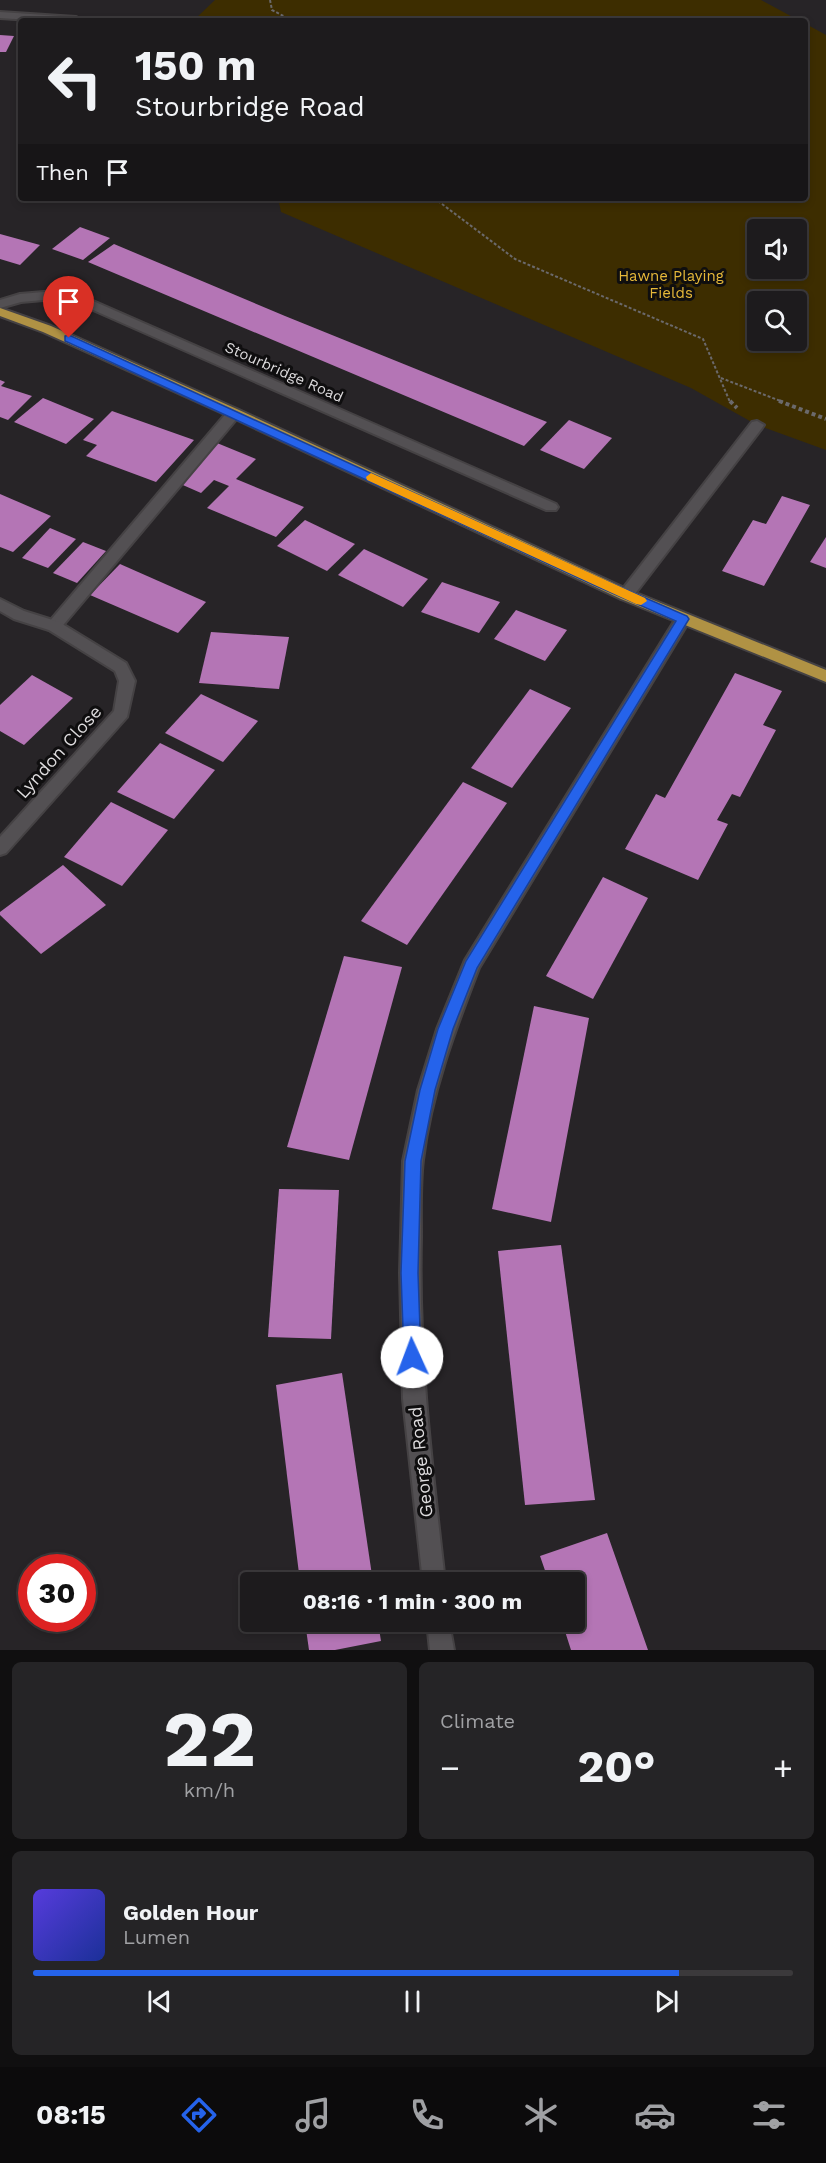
<!DOCTYPE html>
<html lang="en">
<head>
<meta charset="utf-8">
<style>
	:root { --surface:#1d1b1d; --page:#252426; --text:#f1f3f6; --muted:#a0a1a4; --line:#3b393b; --accent:#2563eb }
	body { margin:0; font-family:"Work Sans",sans-serif; background:var(--page); color:var(--text); height:100vh; display:flex; flex-direction:column; font-size:22px; white-space:nowrap }
	* { box-sizing:border-box; margin:0 }
	p { font-size:20px; color:var(--muted) }
	.icon { flex:none; width:33px; height:33px; fill:none; stroke:currentColor; stroke-width:2; stroke-linecap:round; stroke-linejoin:round }
	.map { position:relative; height:1650px; overflow:hidden }
	.drawer { display:flex; flex-direction:column; gap:12px; padding:12px; background:#100f10; flex:1 }
	.drawer>* { flex:none }
	.hud { position:absolute; left:18px; top:18px; width:790px; height:183px; border-radius:6px; box-shadow:0 3px 9px #0003,0 0 0 2px var(--line); background:#1d1b1d; color:var(--text); overflow:hidden }
	.fabs { position:absolute; left:747px; top:219px; display:grid; gap:12px }
	.fabs a { display:grid; place-items:center; width:60px; height:60px; border-radius:6px; background:var(--surface); box-shadow:0 3px 9px #0003,0 0 0 2px var(--line); font-size:30px }
	.speed { position:absolute; left:18px; top:1554px; display:flex; gap:12px; font-size:30px; font-weight:700; text-align:center }
	.speed>* { display:grid; place-content:center; width:78px; height:78px; border-radius:50%; background:var(--surface); box-shadow:0 3px 9px #0003,0 0 0 2px var(--line); line-height:1 }
	.speed .limit { border:9px solid #d22; background:#fff; color:#111 }
	.pin { position:absolute; display:grid; place-items:center; width:51px; height:51px; color:#fff; margin:-62px -26px; border-radius:50% 50% 50% 0; rotate:-45deg; box-shadow:0 0 6px #0007 }
	.pin .icon { rotate:45deg }
	.me { position:absolute; width:66px; margin:-33px; rotate:358deg; stroke-linejoin:round; filter:drop-shadow(0 0 4px #0008) }
	.turn { display:flex; align-items:center; gap:21px; height:126px; padding:0 18px; font-size:27px }
	.turn .icon { width:78px; height:78px; stroke-width:2.5 }
	.turn b { display:block; font-size:42px; line-height:51px }
	.then { display:flex; align-items:center; height:57px; padding:0 18px; background:#0003; gap:12px; font-size:22px }
	.big { font-size:45px; font-weight:700; line-height:1.1 }
	.drawer .card { flex:1; display:flex; flex-direction:column; justify-content:center; gap:9px; min-width:0; padding:0 21px; border-radius:9px; background:var(--page) }
	.drawer .dial { align-items:center; gap:0 }
	.dial b { font-size:78px; line-height:1 }
	.song { display:flex; align-items:center; gap:18px }
	.cover { width:72px; height:72px; border-radius:9px; background:linear-gradient(135deg,hsl(250 70% 55%),hsl(230 70% 35%)) }
	.played { height:6px; border-radius:3px; background:linear-gradient(90deg,var(--accent) 85%,var(--line) 85%) }
	.keys { display:flex; justify-content:space-around; direction:ltr }
	.heat { display:flex; justify-content:space-between; align-items:center; font-size:33px; direction:ltr }
	.drawer .tiles { flex:1; display:grid; gap:12px; grid-template-columns:1fr 1fr }
	.card:last-child { grid-column:span 2 }
	.trip { position:absolute; left:240px; top:1572px; width:345px; height:60px; border-radius:6px; background:var(--surface); box-shadow:0 3px 9px #0003,0 0 0 2px var(--line); font-weight:700; line-height:60px; text-align:center }
	.tabs { display:flex; height:96px; justify-content:space-around; align-items:center; background:#0c0b0c; color:var(--muted) }
	.tabs .icon { width:42px; height:42px }
	.tabs .on { color:var(--accent) }
	.tabs b { font-size:27px; color:var(--text) }
	.map>svg:first-child { display:block }
	.green { fill:#3d2d00; fill-rule:evenodd }
	.building { fill:#b475b5 }
	.lines { fill:none; stroke-linecap:round; stroke-linejoin:round }
	.service-casing { stroke:#454244; stroke-width:4 }
	.minor-casing { stroke:#454244; stroke-width:4 }
	.trunk-casing { stroke:#454244; stroke-width:4 }
	.path-far1 { stroke:#6b696b; stroke-width:2; stroke-dasharray:3 2; stroke-linecap:butt }
	.path { stroke:#6b696b; stroke-width:4; stroke-dasharray:4 3; stroke-linecap:butt }
	.service { fill:#535053; fill-rule:evenodd }
	.minor { fill:#535053; fill-rule:evenodd }
	.trunk { fill:#b09244; fill-rule:evenodd }
	.route { fill:#2563eb; stroke:#184099; stroke-width:1.5 }
	.slow { fill:#f59e0b }
	.labels { text-anchor:middle; stroke-width:6; stroke-linejoin:round; paint-order:stroke }
	.far-park-label { font-size:15px; fill:#e6b839; stroke:#0f0e0f }
	.far-street-label { font-size:15px; fill:#dcdadc; stroke:#0f0e0f }
	.street-label { font-size:18px; fill:#dcdadc; stroke:#0f0e0f }
</style>
</head>
<body>
<div class="map">
<svg width="826" height="1650" viewBox="0 0 826 1650">
	<rect width="100%" height="100%" fill="#272427"/>
	<g class="green">
		<path d="M215 0H761L800 21H193Z"/>
		<path d="M806 24 826 35V450L757 425 691 388 281 212 278 198H806ZM758 230H796V268H758ZM758 302H796V340H758Z"/>
	</g>
	<g class="building">
		<path d="M0 35 14 36 6 52H0Z"/>
		<path d="M80 227 110 238 83 260 52 249Z"/>
		<path d="M0 234 40 245 20 265 0 259Z"/>
		<path d="M114 244 285 316 547 422 524 446 88 262Z"/>
		<path d="M0 380 5 382 1 386 32 396 8 420 0 417Z"/>
		<path d="M43 398 94 419 66 444 14 422Z"/>
		<path d="M112 411 194 440 156 482 86 456 97 445 83 440Z"/>
		<path d="M569 420 612 438 584 469 540 450Z"/>
		<path d="M217 443 256 459 236 479 304 507 276 537 207 508 229 486 214 480 201 493 176 482Z"/>
		<path d="M0 494 51 516 13 552 0 547Z"/>
		<path d="M782 496 810 505 764 586 722 571 753 520 766 524Z"/>
		<path d="M305 520 355 544 327 571 277 546Z"/>
		<path d="M50 528 76 539 48 568 22 558Z"/>
		<path d="M826 537V568L810 562Z"/>
		<path d="M83 542 106 551 77 583 53 573Z"/>
		<path d="M364 549 428 579 403 607 338 575Z"/>
		<path d="M120 564 206 602 178 633 90 595Z"/>
		<path d="M442 582 500 602 479 633 421 612Z"/>
		<path d="M516 610 567 630 545 661 494 639Z"/>
		<path d="M211 632 289 637 279 689 199 683Z"/>
		<path d="M735 673 782 691 763 725 776 730 740 797 732 794 717 820 728 824 698 880 625 849 656 794 665 798Z"/>
		<path d="M32 675 73 698 24 745 0 731V705Z"/>
		<path d="M530 689 571 708 512 788 471 768Z"/>
		<path d="M201 694 258 721 223 762 165 733Z"/>
		<path d="M160 743 215 770 174 819 117 792Z"/>
		<path d="M463 782 507 803 407 945 361 921Z"/>
		<path d="M111 802 168 830 122 886 64 857Z"/>
		<path d="M63 865 106 905 41 954 0 915V912Z"/>
		<path d="M603 877 648 898 593 999 546 976Z"/>
		<path d="M344 956 402 967 349 1160 287 1147Z"/>
		<path d="M534 1006 589 1018 551 1222 492 1209Z"/>
		<path d="M279 1189 339 1190 331 1339 268 1337Z"/>
		<path d="M561 1245 595 1500 525 1505 498 1251Z"/>
		<path d="M342 1373 373 1582H300L276 1385Z"/>
		<path d="M607 1533 648 1650H571L562 1622H574V1582H549L540 1556Z"/>
		<path d="M305 1622H378L381 1641 335 1650H309Z"/>
	</g>
	<g class="lines">
		<g class="service-casing">
			<g id="service">
				<path d="M234 409 241 413 239 416 59 630H49L47 626 49 622 229 410Z"/>
				<path d="M757 421 764 425 762 428 631 599H621L619 595 621 591 752 422Z"/>
			</g>
		</g>
		<g class="minor-casing">
			<g id="minor">
				<path d="M0 12 76 17 81 20 46 21 0 18Z"/>
				<path d="M68 290 556 504 558 507 556 510H546L66 298 21 302 0 308V300L20 294Z"/>
				<path d="M0 599 24 611 59 622 126 663 135 681 127 717 6 853 0 855V837L114 711 119 681 115 671 49 630 14 619 0 611Z"/>
				<path d="M683 614 688 615 690 619 688 623 479 968C455 1030 431 1093 423 1160 420 1185 421 1212 421 1237 418 1353 432 1467 445 1582H423L403 1399 400 1273 403 1161 418 1090 437 1029 465 960 678 615Z"/>
				<path d="M427 1622H449L454 1650H430Z"/>
			</g>
		</g>
		<g class="trunk-casing">
			<path id="trunk" d="M0 308 51 326 239 410 631 591 826 670V682L621 599 229 416 43 332 0 316Z"/>
		</g>
		<g class="path-far1">
			<path d="M270 0 272 10 293 21"/>
			<path d="M100 20 144 21"/>
			<path d="M434 198 515 259 703 339 730 402"/>
			<path d="M721 378 783 402"/>
		</g>
		<g class="path">
			<path d="M730 401 737 408"/>
			<path d="M779 401 826 419"/>
		</g>
		<use href="#service" class="service"/>
		<use href="#minor" class="minor"/>
		<use href="#trunk" class="trunk"/>
	</g>
	<path class="route" d="M69 335 602 579 687 616 689 619 477 968 453 1029 435 1090 421 1161 418 1273 421 1357 418 1363 412 1365 406 1363 404 1357 401 1273 405 1161 420 1090 438 1029 466 961 676 621 594 585 65 341V336Z"/>
	<path class="slow" d="M371 473 645 598 647 601 641 605 636 604 367 480 366 477Z"/>
	<g class="labels">
		<g class="far-park-label">
			<text x="671" y="281">Hawne Playing<tspan x="671" dy="17">Fields</tspan></text>
		</g>
		<g class="far-street-label">
			<text transform="translate(284 372) rotate(24)" y="5">Stourbridge Road</text>
		</g>
		<g class="street-label">
			<text transform="translate(59 752) rotate(-48)" y="6">Lyndon Close</text>
			<text transform="translate(421 1462) rotate(-96)" y="6">George Road</text>
		</g>
	</g>
</svg>
<div class="fabs">
<a><svg class="icon" aria-label="sound" viewBox="0 0 24 24"><path d="M4 9h4l5-4v14l-5-4H4zM17 9q2 3 0 6"/></svg></a>
<a><svg class="icon" aria-label="search" viewBox="0 0 24 24"><circle cx="10" cy="10" r="6"/><path d="M15 15l6 6"/></svg></a>
</div>
<div class="speed"><div class="limit">30</div></div>
<div class="pin" style="left:69px;top:338px;background:#d93025"><svg class="icon" aria-label="arrive" viewBox="0 0 24 24"><path d="M6 21V4h12l-3 4 3 4H6"/></svg></div>
<svg class="me" style="left:412px;top:1357px" viewBox="-20 -20 40 40"><circle r="19" fill="#fff"/><path d="M0-13L10 11 0 6-10 11z" fill="#2563eb"/></svg>
<div class="trip">08:16 · 1 min · 300 m</div>
<div class="hud">
<div class="turn"><svg class="icon" aria-label="left" viewBox="0 0 24 24"><path d="M17 20v-9H6M10 6l-5 5 5 5"/></svg><div><b>150 m</b>Stourbridge Road</div></div>
<div class="then">Then<svg class="icon" aria-label="arrive" viewBox="0 0 24 24"><path d="M6 21V4h12l-3 4 3 4H6"/></svg></div>
</div>
</div>
<section class="drawer">
<div class="tiles">
<div class="card dial"><b>22</b><p>km/h</p></div>
<div class="card"><p>Climate</p>
<div class="heat"><a>−</a><b class="big">20°</b><a>+</a></div>
</div>
<div class="card">
<div class="song"><i class="cover"></i><div><b>Golden Hour</b><p>Lumen</p></div></div>
<div class="played"></div>
<div class="keys"><svg class="icon" aria-label="previous" viewBox="0 0 24 24"><path d="M18 5L8 12l10 7zM5 5v14"/></svg><svg class="icon" aria-label="pause" viewBox="0 0 24 24"><path d="M8 5v14M16 5v14"/></svg><svg class="icon" aria-label="next" viewBox="0 0 24 24"><path d="M6 5l10 7-10 7zM19 5v14"/></svg></div>
</div>
</div>
</section>
<nav class="tabs">
<b>08:15</b>
<svg class="icon on" aria-label="directions" viewBox="0 0 24 24"><path d="M12 3l9 9-9 9-9-9zM9 14v-3h6M13 9l2 2-2 2"/></svg>
<svg class="icon" aria-label="music" viewBox="0 0 24 24"><path d="M9 18V5l10-2v13"/><circle cx="6" cy="18" r="3"/><circle cx="16" cy="16" r="3"/></svg>
<svg class="icon" aria-label="phone" viewBox="0 0 24 24"><path d="M5 4h4l2 5-3 2q2 4 5 5l2-3 5 2v4C11 20 4 13 5 4z"/></svg>
<svg class="icon" aria-label="climate" viewBox="0 0 24 24"><path d="M12 3v18M4 7l16 10M4 17L20 7"/></svg>
<svg class="icon" aria-label="car" viewBox="0 0 24 24"><path d="M5 17H2v-5l4-1 3-4h7l3 4 3 1v5h-3M9 17h6M6 11h13"/><circle cx="7" cy="17" r="2"/><circle cx="17" cy="17" r="2"/></svg>
<svg class="icon" aria-label="filters" viewBox="0 0 24 24"><path d="M4 7h16M4 17h16"/><circle cx="9" cy="7" r="2"/><circle cx="15" cy="17" r="2"/></svg>
</nav>
</body>
</html>
